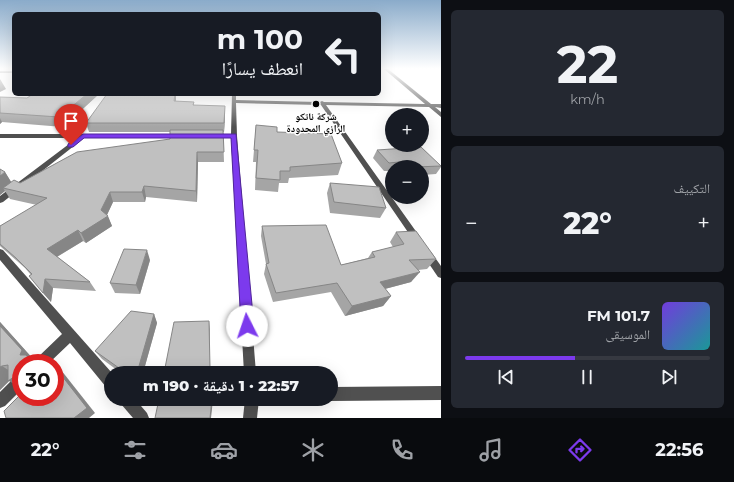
<!DOCTYPE html>
<html lang="ar">
<head>
<meta charset="utf-8">
<style>
	:root { --surface:#171b24; --page:#242831; --text:#f1f3f6; --muted:#9ea1a6; --line:#363941; --accent:#7c3aed }
	body { margin:0; font-family:Montserrat,"Noto Naskh Arabic",sans-serif; background:var(--page); color:var(--text); direction:rtl; height:100vh; display:flex; flex-direction:column; font-size:15px; white-space:nowrap }
	* { box-sizing:border-box; margin:0 }
	p { font-size:13px; color:var(--muted) }
	.icon { flex:none; width:22px; height:22px; fill:none; stroke:currentColor; stroke-width:2; stroke-linecap:round; stroke-linejoin:round }
	.map { position:relative; flex:1; overflow:hidden; direction:ltr }
	.panel { display:flex; flex-direction:column; gap:10px; padding:10px; background:#0d0f14; width:293px }
	.panel>* { flex:none }
	.top-card { position:absolute; left:12px; top:12px; width:369px; height:84px; border-radius:6px; box-shadow:0 4px 16px #0002; direction:rtl; background:#171b24; color:var(--text); overflow:hidden }
	.tools { position:absolute; left:385px; top:108px; display:grid; gap:8px }
	.tools a { display:grid; place-items:center; width:44px; height:44px; border-radius:50%; background:var(--surface); box-shadow:0 4px 16px #0002; font-size:20px }
	.speed { position:absolute; left:12px; top:354px; display:flex; gap:8px; font-size:20px; font-weight:700; text-align:center }
	.speed>* { display:grid; place-content:center; width:52px; height:52px; border-radius:50%; background:var(--surface); box-shadow:0 4px 16px #0002; line-height:1 }
	.speed .limit { border:6px solid #d22; background:#fff; color:#111 }
	.pin { position:absolute; display:grid; place-items:center; width:34px; height:34px; color:#fff; margin:-41px -17px; border-radius:50% 50% 50% 0; rotate:-45deg; box-shadow:0 0 4px #0007 }
	.pin .icon { rotate:45deg }
	.me { position:absolute; width:44px; margin:-22px; rotate:356deg; stroke-linejoin:round; filter:drop-shadow(0 0 3px #0008) }
	.turn { display:flex; align-items:center; gap:14px; height:84px; padding:0 12px; font-size:18px }
	.turn .icon { width:52px; height:52px; stroke-width:2.5 }
	.turn b { display:block; font-size:28px; line-height:34px }
	.big { font-size:30px; font-weight:800; line-height:1.1 }
	.panel .widget { flex:1; display:flex; flex-direction:column; justify-content:center; gap:6px; min-width:0; padding:0 14px; border-radius:6px; background:var(--page) }
	.panel .dial { align-items:center; gap:0 }
	.dial b { font-size:52px; line-height:1 }
	.song { display:flex; align-items:center; gap:12px }
	.cover { width:48px; height:48px; border-radius:6px; background:linear-gradient(135deg,hsl(260 70% 55%),hsl(180 70% 35%)) }
	.played { height:4px; border-radius:2px; background:linear-gradient(90deg,var(--accent) 45%,var(--line) 45%) }
	.keys { display:flex; justify-content:space-around; direction:ltr }
	.heat { display:flex; justify-content:space-between; align-items:center; font-size:22px; direction:ltr }
	.trip { position:absolute; left:104px; top:366px; width:234px; height:40px; border-radius:20px; background:var(--surface); box-shadow:0 4px 16px #0002; font-weight:800; line-height:40px; text-align:center; direction:rtl }
	.menu { display:flex; height:64px; justify-content:space-around; align-items:center; background:#090b0e; color:var(--muted) }
	.menu .icon { width:28px; height:28px }
	.menu .current { color:var(--accent) }
	.menu b { font-size:18px; color:var(--text) }
	main { display:flex; flex:1; min-height:0 }
	.map>svg:first-child { display:block }
	.lines { fill:none; stroke-linecap:round; stroke-linejoin:round }
	.street { fill:#505050; fill-rule:evenodd }
	.secondary { fill:#1d1d1d; fill-rule:evenodd }
	.wall { fill:#a5a5a5 }
	.shaded-wall { fill:#868686 }
	.building { fill:#c0c0c0; stroke:#868686 }
	.route { fill:#7c3aed; stroke:#51269a }
	.poi-dot { fill:#000; stroke:#fff; stroke-width:1.5 }
	.labels { text-anchor:middle; stroke-width:3; stroke-linejoin:round; paint-order:stroke }
	.far-poi-label { font-size:10px; font-weight:bold; fill:#000; stroke:#fff }
</style>
</head>
<body>
<main>
<section class="panel">
<div class="widget dial"><b>22</b><p>km/h</p></div>
<div class="widget"><p>التكييف</p>
<div class="heat"><a>−</a><b class="big">22°</b><a>+</a></div>
</div>
<div class="widget">
<div class="song"><i class="cover"></i><div><b>101.7 FM</b><p>الموسيقى</p></div></div>
<div class="played"></div>
<div class="keys"><svg class="icon" aria-label="previous" viewBox="0 0 24 24"><path d="M18 5L8 12l10 7zM5 5v14"/></svg><svg class="icon" aria-label="pause" viewBox="0 0 24 24"><path d="M8 5v14M16 5v14"/></svg><svg class="icon" aria-label="next" viewBox="0 0 24 24"><path d="M6 5l10 7-10 7zM19 5v14"/></svg></div>
</div>
</section>
<div class="map">
<svg width="441" height="418" viewBox="0 0 441 418">
	<rect width="100%" height="100%" fill="#fff"/>
	<g class="lines">
		<g class="street">
			<path d="M384 69H388L431 104H441V108L435 107 441 112V117L429 107 326 105 420 237 421 239 420 241 417 242 414 241 321 105 236 103 237 136 256 373H244L231 138H213L210 136 213 134H231L232 94H236V100L320 102 322 101 324 102 425 104Z"/>
			<path d="M0 134H179L182 136 179 138H84L3 202 0 203V196L77 138H0Z"/>
			<path d="M0 249 3 250 112 373 111 389 106 387 70 343 49 363H34L36 359 62 334 0 260Z"/>
			<path d="M428 251 431 252 441 266V278L438 277 423 255 425 252Z"/>
			<path d="M21 375V390L5 406 0 408V392L16 376Z"/>
			<path d="M441 386V400L331 401 327 399H331V387Z"/>
			<path d="M119 399H135L147 413 149 418H133L121 404Z"/>
			<path d="M245 399H259L257 418H243Z"/>
		</g>
		<rect class="secondary" x="0" y="71" width="14" height="2"/>
	</g>
	<g class="wall">
		<path d="M33 94H99L63 127 2 122 0 124V97L27 98Z"/>
		<path d="M176 94V101L194 102V105L225 115 224 132H223L224 162H198L197 202 146 197 145 202H113L107 215 112 226 86 243 83 241 57 257 90 282 96 291 53 288 51 302 29 276 31 275 25 268 0 246V226L37 205 10 199 5 191 0 195 5 172 11 182 20 183 170 139V132H89L86 123Z"/>
		<path d="M256 125 277 132 342 163 338 175 289 178 288 183H279L278 192 255 190 256 162H253Z"/>
		<path d="M377 150 441 165V167L436 174 422 175V167H392V171H384L373 158Z"/>
		<path d="M330 183 386 208 380 218 330 213 327 193Z"/>
		<path d="M262 226 341 265 368 258 372 252 393 247 390 242 396 232 436 259 427 269 418 270 411 282 385 289 391 296 383 306 345 316 331 292 273 302 264 274 266 264 261 236Z"/>
		<path d="M150 260 140 294 115 293 110 283Z"/>
		<path d="M154 314 157 323 143 373H121L102 359 95 351Z"/>
		<path d="M0 322 34 360V361L36 363H21L9 381 0 390Z"/>
	</g>
	<g class="shaded-wall">
		<path d="M0 79 6 89 0 92Z"/>
		<path d="M87 94H99L63 127 59 117Z"/>
		<path d="M175 94H176V110L174 101Z"/>
		<path d="M225 106V115L224 132V123Z"/>
		<path d="M0 118 2 122 0 124Z"/>
		<path d="M197 152 198 162 197 202 196 191Z"/>
		<path d="M5 172 13 185 3 188 5 191 0 195V176Z"/>
		<path d="M144 186 146 197 145 202 142 192Z"/>
		<path d="M110 192 113 202 106 217 108 216 112 226 86 243 81 233 101 210Z"/>
		<path d="M78 230 83 241 53 259 47 249Z"/>
		<path d="M147 250 150 260 140 294 136 285Z"/>
		<path d="M420 272 411 282 373 292 380 282Z"/>
		<path d="M45 279 53 288 51 302 43 293Z"/>
		<path d="M391 296 383 306 345 316 352 306Z"/>
		<path d="M154 314 157 323 143 373H137Z"/>
		<path d="M209 321 210 330V373V368Z"/>
		<path d="M0 322 34 360V361L36 363H32L20 355 0 326Z"/>
		<path d="M2 366 16 375 21 372V388L9 381 0 390V367Z"/>
		<path d="M55 366 61 370 95 413 89 418H74L55 367Z"/>
		<path d="M212 399H213L211 418H210Z"/>
	</g>
	<g class="building">
		<path d="M33 94H87L59 117 0 113V97L27 98Z"/>
		<path d="M107 94H175L174 101 194 102 193 105 225 106 224 123H86Z"/>
		<path d="M256 125 277 127V132L331 134 342 163 290 167V171H280V180L256 178 258 150H254Z"/>
		<path d="M170 130H223L224 152H197L196 191 144 186 142 192H110L101 210 108 216 81 233 78 230 47 249 90 282 45 279 43 293 29 276 32 274 16 258 0 244V226L47 198 3 188 14 180 20 183 77 152 170 139Z"/>
		<path d="M421 147 441 166 415 167 409 161 389 163 377 150Z"/>
		<path d="M0 169 5 172 0 176Z"/>
		<path d="M330 183 379 187 386 208 334 202Z"/>
		<path d="M326 225 341 265 375 257 372 252 404 244 396 232 416 231 436 259 409 260 420 272 380 282 391 296 352 306 337 283 276 293 266 264 269 263 262 226Z"/>
		<path d="M124 249 147 250 136 285 110 283Z"/>
		<path d="M131 311 154 314 137 373H126L95 351Z"/>
		<path d="M209 321 210 368 214 369V373H164L174 322Z"/>
		<path d="M0 326 22 350 20 355H26L33 363H21V372L8 381V365L2 366 0 367Z"/>
		<path d="M55 367 87 408 74 418H6L4 411 21 394V397H55Z"/>
		<path d="M159 399H212L210 418H155Z"/>
	</g>
	<linearGradient id="sky" x2="0" y2="1"><stop stop-color="#8aabca"/><stop offset="0.54" stop-color="#fff"/><stop offset="1" stop-color="#fff" stop-opacity="0"/></linearGradient>
	<rect width="441" height="127" fill="url(#sky)"/>
	<path class="route" d="M83 134H236L254 326 252 330 247 332 243 330 241 326 231 138H84L73 147H68V144Z"/>
	<circle class="poi-dot" cx="316" cy="104" r="4"/>
	<g class="labels">
		<g class="far-poi-label">
			<text x="316" y="120">شركة ناتكو<tspan x="316" dy="12">الرازي المحدودة</tspan></text>
		</g>
	</g>
</svg>
<div class="tools">
<a>+</a>
<a>−</a>
</div>
<div class="speed"><div class="limit">30</div></div>
<div class="pin" style="left:71px;top:145px;background:#d93025"><svg class="icon" aria-label="arrive" viewBox="0 0 24 24"><path d="M6 21V4h12l-3 4 3 4H6"/></svg></div>
<svg class="me" style="left:247px;top:326px" viewBox="-20 -20 40 40"><circle r="19" fill="#fff"/><path d="M0-13L10 11 0 6-10 11z" fill="#7c3aed"/></svg>
<div class="trip">22:57 · 1 دقيقة · 190 m</div>
<div class="top-card">
<div class="turn"><svg class="icon" aria-label="left" viewBox="0 0 24 24"><path d="M17 20v-9H6M10 6l-5 5 5 5"/></svg><div><b>100 m</b>انعطف يسارًا</div></div>
</div>
</div>
</main>
<nav class="menu">
<b>22:56</b>
<svg class="icon current" aria-label="directions" viewBox="0 0 24 24"><path d="M12 3l9 9-9 9-9-9zM9 14v-3h6M13 9l2 2-2 2"/></svg>
<svg class="icon" aria-label="music" viewBox="0 0 24 24"><path d="M9 18V5l10-2v13"/><circle cx="6" cy="18" r="3"/><circle cx="16" cy="16" r="3"/></svg>
<svg class="icon" aria-label="phone" viewBox="0 0 24 24"><path d="M5 4h4l2 5-3 2q2 4 5 5l2-3 5 2v4C11 20 4 13 5 4z"/></svg>
<svg class="icon" aria-label="climate" viewBox="0 0 24 24"><path d="M12 3v18M4 7l16 10M4 17L20 7"/></svg>
<svg class="icon" aria-label="car" viewBox="0 0 24 24"><path d="M5 17H2v-5l4-1 3-4h7l3 4 3 1v5h-3M9 17h6M6 11h13"/><circle cx="7" cy="17" r="2"/><circle cx="17" cy="17" r="2"/></svg>
<svg class="icon" aria-label="filters" viewBox="0 0 24 24"><path d="M4 7h16M4 17h16"/><circle cx="9" cy="7" r="2"/><circle cx="15" cy="17" r="2"/></svg>
<b>22°</b>
</nav>
</body>
</html>
